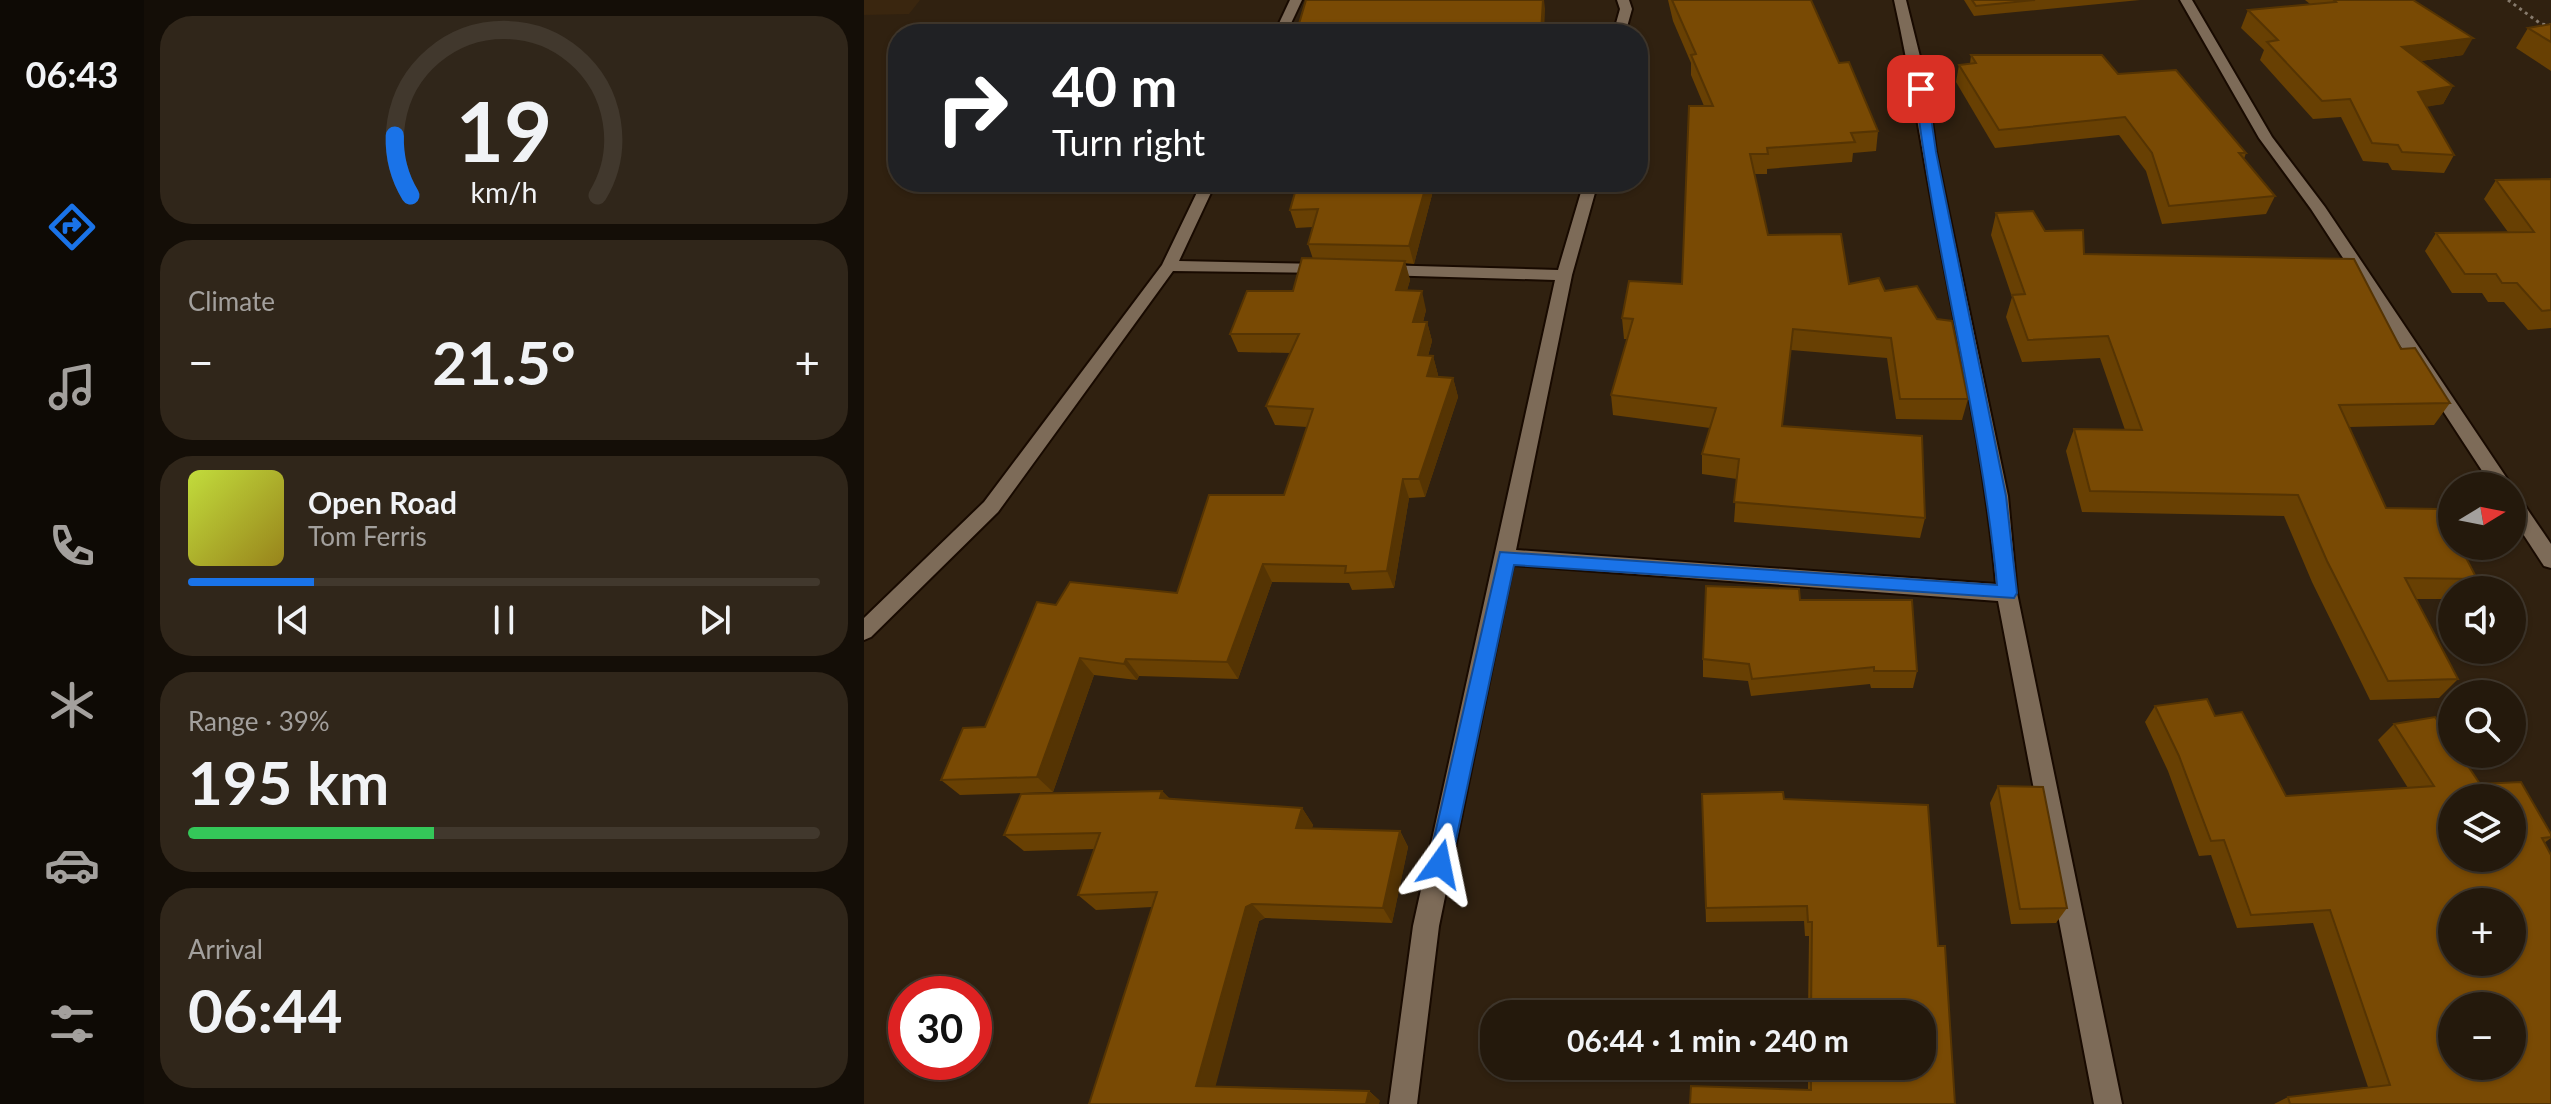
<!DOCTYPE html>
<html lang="en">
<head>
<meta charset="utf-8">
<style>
	:root { --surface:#24190c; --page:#30261a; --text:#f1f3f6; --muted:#a3a09d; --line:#41382d; --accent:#1a73e8 }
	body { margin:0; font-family:Lato,sans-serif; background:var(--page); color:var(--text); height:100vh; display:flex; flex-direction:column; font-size:30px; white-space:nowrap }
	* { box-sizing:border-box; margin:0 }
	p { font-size:26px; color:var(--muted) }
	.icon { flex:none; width:44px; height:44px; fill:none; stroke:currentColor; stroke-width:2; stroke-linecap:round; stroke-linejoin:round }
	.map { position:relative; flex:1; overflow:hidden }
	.drawer { display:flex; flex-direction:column; gap:16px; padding:16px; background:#140e07; width:720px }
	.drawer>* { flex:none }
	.top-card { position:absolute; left:24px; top:24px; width:760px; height:168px; border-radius:32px; box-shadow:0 2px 6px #0004,0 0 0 2px var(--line); background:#202124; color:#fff; overflow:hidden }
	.needle { width:52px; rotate:80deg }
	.fabs { position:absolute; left:1574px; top:472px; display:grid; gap:16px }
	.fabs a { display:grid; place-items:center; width:88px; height:88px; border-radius:50%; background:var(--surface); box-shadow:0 2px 6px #0004,0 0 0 2px var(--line); font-size:40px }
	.speed { position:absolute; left:24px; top:976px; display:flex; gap:16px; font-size:40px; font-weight:700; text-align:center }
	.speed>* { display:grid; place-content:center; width:104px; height:104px; border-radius:50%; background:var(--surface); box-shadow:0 2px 6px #0004,0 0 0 2px var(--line); line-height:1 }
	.speed .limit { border:12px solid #d22; background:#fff; color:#111 }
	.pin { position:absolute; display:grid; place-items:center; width:68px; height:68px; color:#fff; margin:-34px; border-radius:16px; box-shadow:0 4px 12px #0006 }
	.me { position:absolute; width:88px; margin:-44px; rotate:12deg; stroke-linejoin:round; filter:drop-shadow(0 0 6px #0008) }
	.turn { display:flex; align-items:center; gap:28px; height:168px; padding:0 32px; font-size:36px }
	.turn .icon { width:104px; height:104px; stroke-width:2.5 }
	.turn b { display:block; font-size:56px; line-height:68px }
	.big { font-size:60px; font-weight:700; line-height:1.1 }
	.drawer .tile { flex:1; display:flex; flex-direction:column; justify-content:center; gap:12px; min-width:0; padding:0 28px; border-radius:32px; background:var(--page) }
	.drawer .dial { align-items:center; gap:0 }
	.dial svg { height:208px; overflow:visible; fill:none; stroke:var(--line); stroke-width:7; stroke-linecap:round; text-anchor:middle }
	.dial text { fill:var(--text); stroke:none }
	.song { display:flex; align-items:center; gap:24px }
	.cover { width:96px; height:96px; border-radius:12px; background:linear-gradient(135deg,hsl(70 70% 55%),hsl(50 70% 35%)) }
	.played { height:8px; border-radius:4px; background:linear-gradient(90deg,var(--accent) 20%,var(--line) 20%) }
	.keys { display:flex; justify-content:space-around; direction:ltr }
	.heat { display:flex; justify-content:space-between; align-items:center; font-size:44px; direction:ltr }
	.charge { height:12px; border-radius:6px; background:linear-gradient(90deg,#34c759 39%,var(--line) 0) }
	.trip { position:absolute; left:616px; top:1000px; width:456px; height:80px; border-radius:32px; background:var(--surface); box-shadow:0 2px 6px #0004,0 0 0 2px var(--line); font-weight:700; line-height:80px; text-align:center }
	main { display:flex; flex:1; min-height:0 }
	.menu { display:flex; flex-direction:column; width:144px; justify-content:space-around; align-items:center; background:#0e0a05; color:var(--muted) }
	.menu .icon { width:56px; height:56px }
	.menu .on { color:var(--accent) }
	.menu b { font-size:36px; color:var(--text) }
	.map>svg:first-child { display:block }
	.built { fill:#3a260f }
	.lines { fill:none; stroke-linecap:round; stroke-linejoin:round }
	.street-casing { stroke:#180a00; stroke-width:4 }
	.path { stroke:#867a6c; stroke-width:3; stroke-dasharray:3 4; stroke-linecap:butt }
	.street { fill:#7d6b58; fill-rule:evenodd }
	.wall { fill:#684003 }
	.shaded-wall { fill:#553403 }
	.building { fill:#794a04; stroke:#553403; stroke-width:2; fill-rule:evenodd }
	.route { fill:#1a73e8; stroke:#114b97; stroke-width:2 }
</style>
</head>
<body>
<main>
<nav class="menu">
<b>06:43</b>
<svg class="icon on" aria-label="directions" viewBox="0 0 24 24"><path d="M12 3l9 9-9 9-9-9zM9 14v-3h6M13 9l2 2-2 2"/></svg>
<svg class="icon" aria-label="music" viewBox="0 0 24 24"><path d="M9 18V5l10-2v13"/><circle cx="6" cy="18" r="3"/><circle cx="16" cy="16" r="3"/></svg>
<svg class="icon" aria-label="phone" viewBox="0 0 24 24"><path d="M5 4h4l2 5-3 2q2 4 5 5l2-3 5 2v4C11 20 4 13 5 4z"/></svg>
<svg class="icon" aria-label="climate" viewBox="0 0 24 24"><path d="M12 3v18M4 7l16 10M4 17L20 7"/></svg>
<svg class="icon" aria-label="car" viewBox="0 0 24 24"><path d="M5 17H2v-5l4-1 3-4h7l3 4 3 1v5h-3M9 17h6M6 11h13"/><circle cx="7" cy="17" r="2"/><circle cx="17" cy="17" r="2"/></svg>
<svg class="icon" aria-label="filters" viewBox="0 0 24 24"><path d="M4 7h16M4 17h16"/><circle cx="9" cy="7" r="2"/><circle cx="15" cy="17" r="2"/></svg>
</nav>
<section class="drawer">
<div class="tile dial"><svg viewBox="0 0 100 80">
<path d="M14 69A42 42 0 1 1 86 69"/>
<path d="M14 69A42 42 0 0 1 8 46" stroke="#1a73e8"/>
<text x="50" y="56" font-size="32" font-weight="700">19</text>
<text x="50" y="72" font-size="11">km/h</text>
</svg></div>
<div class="tile"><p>Climate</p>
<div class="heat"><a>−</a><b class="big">21.5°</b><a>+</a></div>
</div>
<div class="tile">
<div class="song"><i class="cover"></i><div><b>Open Road</b><p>Tom Ferris</p></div></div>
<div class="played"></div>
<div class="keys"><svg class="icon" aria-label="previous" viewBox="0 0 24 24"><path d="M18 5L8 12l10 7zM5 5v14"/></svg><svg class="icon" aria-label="pause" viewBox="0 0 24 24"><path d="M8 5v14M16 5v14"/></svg><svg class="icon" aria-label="next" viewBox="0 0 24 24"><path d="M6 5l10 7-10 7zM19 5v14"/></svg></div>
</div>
<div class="tile"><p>Range · 39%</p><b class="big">195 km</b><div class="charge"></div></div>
<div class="tile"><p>Arrival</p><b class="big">06:44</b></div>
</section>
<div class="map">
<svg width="1687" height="1104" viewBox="0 0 1687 1104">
	<rect width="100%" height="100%" fill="#302110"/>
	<path class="built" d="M0 0H56L45 14 0 15Z"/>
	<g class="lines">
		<g class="street-casing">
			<g id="street">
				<path d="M426 0H438L422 34H410Z"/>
				<path d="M753 0H765L768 9 761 34H749L756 9Z"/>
				<path d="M1030 0H1042L1064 89 1072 152 1144 496 1153 593 1258 1104H1230L1134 601 649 565 575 926 553 1104H525L549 926 691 280 516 275 508 270 516 265 694 270 720 182H734L708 275 652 550 1132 584C1122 468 1097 355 1075 240 1059 160 1048 80 1030 0Z"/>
				<path d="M1316 0H1328L1408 137 1461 207 1648 486H1628L1447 209 1395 138Z"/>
				<path d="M338 182H352L315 261 460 264 466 265V273L309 271 134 512 7 637 0 640V618L120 502 298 265Z"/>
				<path d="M1648 495 1655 497 1687 544V568L1680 566 1648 517Z"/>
			</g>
		</g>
		<path class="path" d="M1644 0 1677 24 1687 25"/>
		<use href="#street" class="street"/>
	</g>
	<g class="wall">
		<path d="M804 0H947L975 63 1014 131 1012 151 989 153 988 162 903 169V174H890L904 235 985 284 1021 291 1104 399 1098 420 1032 419 1023 358 927 350 918 426 1061 518 1056 538 870 522 873 479 838 474V454L846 428 749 415 747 395 763 339H760L758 318 818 284 840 106 827 75V63L809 21Z"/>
		<path d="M1100 0H1276L1110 16Z"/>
		<path d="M1441 0H1549L1599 55 1556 61 1589 86 1579 104 1562 106 1590 155 1580 173 1528 170 1524 163 1499 161 1477 117 1449 119 1396 60 1400 50 1377 28 1384 10 1446 4Z"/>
		<path d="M1687 24V71L1652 48 1664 28Z"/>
		<path d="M1107 55 1254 74 1382 153 1380 159 1411 196 1402 214 1298 224 1282 171 1255 135 1131 148 1092 82 1095 65 1106 64Z"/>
		<path d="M1687 179V328L1664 330 1640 302H1624L1618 293H1588L1561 251 1572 233 1644 232 1620 199 1632 180Z"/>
		<path d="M381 182H599L598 186 570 187 550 264 541 263 546 280 543 290 562 310 559 322H563L568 341 564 356H569L574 375V377L589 378 594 397 561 497 545 498 530 588 488 590 485 583 408 582 374 679 275 676 273 680 230 675 189 792 96 795 77 780 121 727 192 605 313 593 420 495 443 427 411 425 402 406 427 353 374 352 366 334 429 291 449 259 444 244 449 227 432 228 426 210 434 183 381 184Z"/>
		<path d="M1132 213 1181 231 1220 254 1537 349 1586 403 1570 425 1485 427 1522 508 1613 579 1603 590H1588V599H1552L1594 679 1575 698 1506 700 1448 582 1420 516 1218 512 1202 451 1210 429 1261 430 1236 358 1158 362 1142 317 1148 297 1127 235Z"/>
		<path d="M936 600 1053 671 1049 688H1007L1006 684 887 696 884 681 839 677V659Z"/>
		<path d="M1291 706 1351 716 1422 796 1544 788 1514 740 1530 724 1687 834V838L1680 843 1687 1104H1410L1424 1097 1504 1087 1449 923 1373 928 1347 855 1335 856 1304 771 1281 722Z"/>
		<path d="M1134 786 1203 908 1192 923 1147 924 1126 803Z"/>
		<path d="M298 791 306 799 438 808 449 825 448 828 536 831 544 847 528 923 401 918 395 921 351 1086 505 1091 516 1101 225 1104 288 907 232 910 214 895 230 849 160 851 140 835Z"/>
		<path d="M838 794 920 799 1074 946 1091 1104 944 1090V1066H1058V1014H944L945 936H941L940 921 842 922Z"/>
	</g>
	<g class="shaded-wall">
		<path d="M679 0H680L681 9 680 34H677Z"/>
		<path d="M1609 38 1599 55 1529 65 1538 47Z"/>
		<path d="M1589 86 1579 104 1544 110 1554 92Z"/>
		<path d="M563 182H569L570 187 550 264 545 246Z"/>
		<path d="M541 261 546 280 538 309 532 290Z"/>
		<path d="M558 291 562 310 554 341 549 322Z"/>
		<path d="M563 322 568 341 559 374 554 355Z"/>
		<path d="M569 356 574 375 568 395 563 376Z"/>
		<path d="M589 378 594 397 561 497 555 479Z"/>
		<path d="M539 479 545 498 530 588 523 571Z"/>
		<path d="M399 564 408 582 374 679 363 662Z"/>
		<path d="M216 658 230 675 189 792 173 777Z"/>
		<path d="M262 659 275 676 273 680 260 664Z"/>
		<path d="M298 791 313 808 296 798Z"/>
		<path d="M438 808 449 825 443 844 432 828Z"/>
		<path d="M536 831 544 847 528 923 519 908Z"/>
		<path d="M388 904 401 918 395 921 349 1096 332 1086 382 907Z"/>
		<path d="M505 1091 516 1101 515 1104H502Z"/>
	</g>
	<g class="building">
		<path d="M442 0H679L677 34H432Z"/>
		<path d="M808 0H947L975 63 985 62 1014 131 987 133 991 142 903 148 904 154H886L904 235 977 234 985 284 1015 278 1021 291 1053 286 1073 319 1088 321 1104 399H1036L1027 338 929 329 918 426 1058 436 1061 518 870 502 875 459 838 454 852 408 747 395 769 319 758 318 765 281 818 284 825 106H849L827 55 832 54Z"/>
		<path d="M1108 0H1171L1112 6Z"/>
		<path d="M1470 0H1549L1609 38 1538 47 1589 86 1554 92 1590 155 1538 152 1534 145 1508 143 1486 99 1458 101 1403 42 1414 40 1384 10 1472 2Z"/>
		<path d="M1687 24V42L1664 28Z"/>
		<path d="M1107 55H1238L1254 74 1312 70 1382 153H1375L1411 196 1305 206 1288 153 1261 117 1135 130 1095 65 1112 63Z"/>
		<path d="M1687 179V310L1678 311 1653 283H1638L1632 274H1601L1572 233 1670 232 1632 180Z"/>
		<path d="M434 182H563L545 246 444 244 454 209 426 210Z"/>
		<path d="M1169 211 1181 231 1219 230 1220 254 1490 259 1537 349 1551 348 1586 403 1475 405 1522 508 1576 509 1588 531V546H1596L1613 579 1541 578 1594 679 1524 681 1463 561 1434 495 1226 491 1210 429 1278 430 1244 336 1164 340 1148 295 1161 294 1132 213Z"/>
		<path d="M438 258 541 261 532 290 558 291 549 322H563L554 355 569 356 563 376 589 378 555 479H539L523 571 481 573 482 566 399 564 363 662 262 659 260 664 216 658 173 777 77 780 99 728 121 727 173 602 192 605 206 582 313 593 345 495H420L449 409 402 406 435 334H366L383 291H429Z"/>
		<path d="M842 586 935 589 936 600H1048L1053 671H1010V667L888 679 885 664 839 659Z"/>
		<path d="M1343 699 1351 716 1378 712 1422 796 1570 786 1530 724 1571 717 1588 742V754H1596L1616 784 1657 782 1687 834V837L1678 838 1687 855V1104H1426L1424 1097 1526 1085 1466 910 1387 915 1360 840 1347 841 1315 756 1291 706ZM1588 798H1648V858H1588ZM1588 902H1648V962H1588ZM1588 1006H1648V1066H1588Z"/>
		<path d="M1134 786 1179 787 1203 908 1156 909Z"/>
		<path d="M298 791 296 798 438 808 432 828 536 831 519 908 388 904 382 907 332 1086 505 1091 502 1104H225L293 892 214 895 236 833 140 835 157 794Z"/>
		<path d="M919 792 920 799 1064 805 1074 946H1081L1091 1104H826L827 1086 947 1090V1066H1058V1014H947L948 922H944L943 906 842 908 838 794Z"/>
	</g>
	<path class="route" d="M1057 85 1063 89 1072 152 1142 496 1153 593 1150 598 650 565 587 864 583 872 576 875 568 872 564 864 636 552 1133 585C1117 418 1071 256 1051 89Z"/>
</svg>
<div class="fabs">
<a><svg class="needle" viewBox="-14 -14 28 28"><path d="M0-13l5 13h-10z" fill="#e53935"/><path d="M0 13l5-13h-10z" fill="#a3a09d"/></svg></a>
<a><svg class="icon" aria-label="sound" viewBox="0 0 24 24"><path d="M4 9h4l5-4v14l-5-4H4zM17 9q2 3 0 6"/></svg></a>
<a><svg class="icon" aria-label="search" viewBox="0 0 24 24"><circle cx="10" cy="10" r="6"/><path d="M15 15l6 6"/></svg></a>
<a><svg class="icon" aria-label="layers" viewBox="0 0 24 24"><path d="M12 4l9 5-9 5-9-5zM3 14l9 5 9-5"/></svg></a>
<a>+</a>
<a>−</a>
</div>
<div class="speed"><div class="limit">30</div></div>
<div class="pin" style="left:1057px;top:89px;background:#d93025"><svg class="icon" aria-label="arrive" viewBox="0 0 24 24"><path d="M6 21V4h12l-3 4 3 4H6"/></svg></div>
<svg class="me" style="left:576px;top:864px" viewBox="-20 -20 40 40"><path d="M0-17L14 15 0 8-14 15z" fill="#1a73e8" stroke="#fff" stroke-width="4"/></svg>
<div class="trip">06:44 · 1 min · 240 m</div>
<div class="top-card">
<div class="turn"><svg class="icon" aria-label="right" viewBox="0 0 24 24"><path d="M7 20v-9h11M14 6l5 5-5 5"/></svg><div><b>40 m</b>Turn right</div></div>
</div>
</div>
</main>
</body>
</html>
